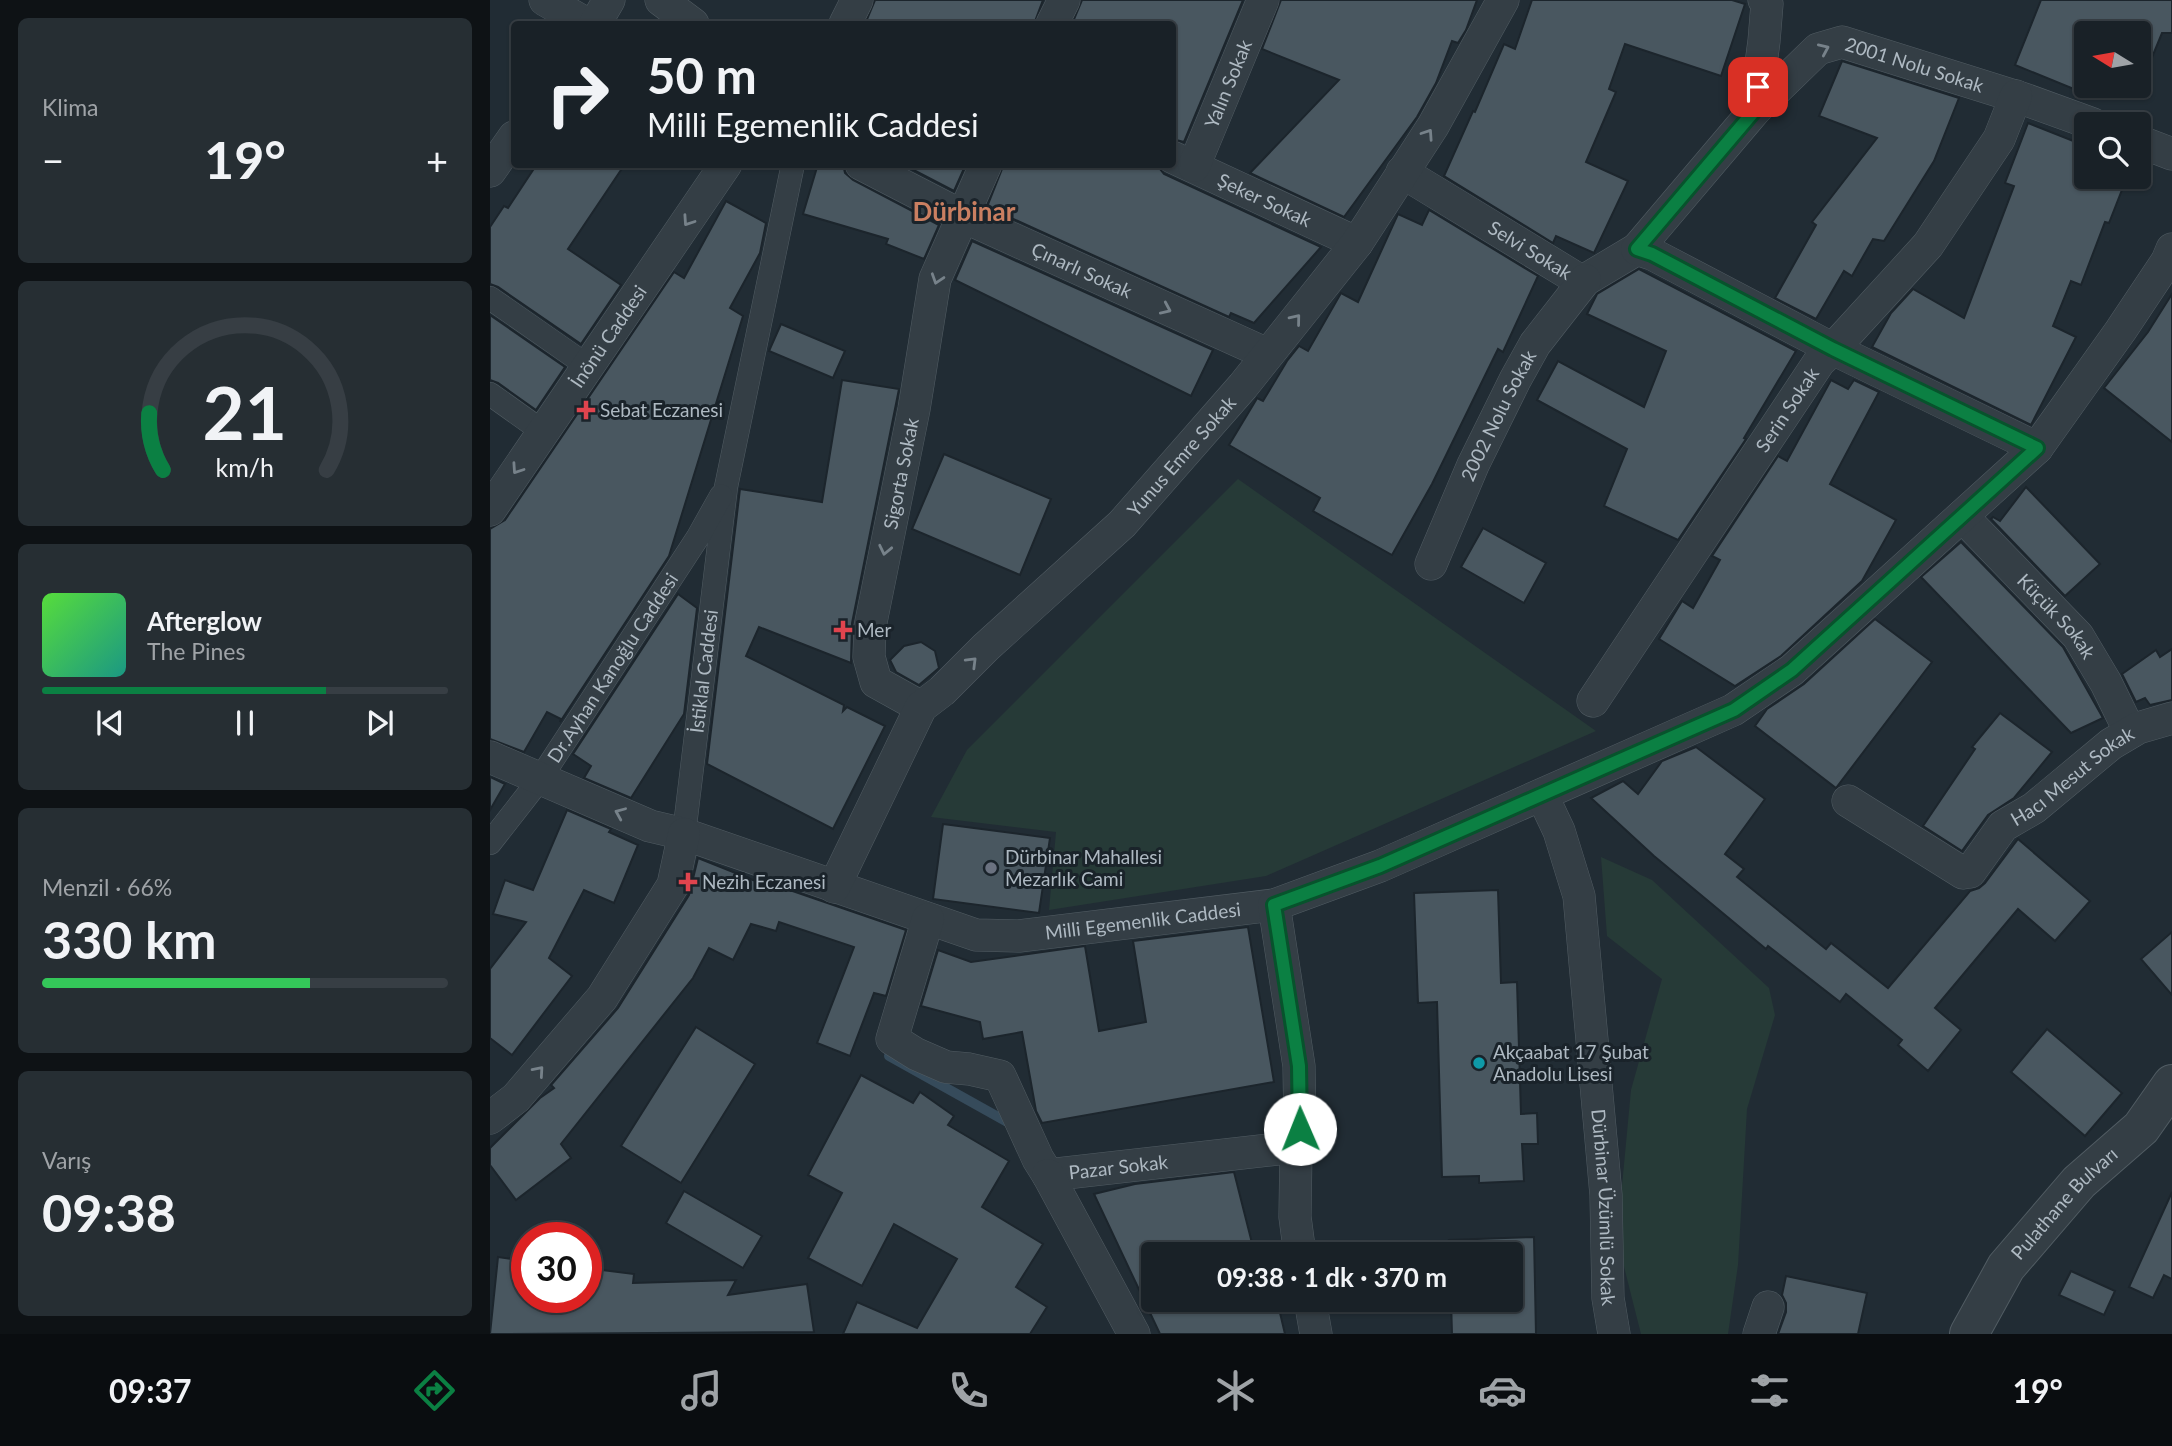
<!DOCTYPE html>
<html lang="tr">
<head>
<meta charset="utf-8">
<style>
	:root { --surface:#192127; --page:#262e33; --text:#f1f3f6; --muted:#9fa3a7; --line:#373e44; --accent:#0b8043 }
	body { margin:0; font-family:Lato,sans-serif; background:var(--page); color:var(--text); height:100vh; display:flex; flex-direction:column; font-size:26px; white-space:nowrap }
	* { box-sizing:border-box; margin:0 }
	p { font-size:23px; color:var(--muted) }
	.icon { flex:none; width:38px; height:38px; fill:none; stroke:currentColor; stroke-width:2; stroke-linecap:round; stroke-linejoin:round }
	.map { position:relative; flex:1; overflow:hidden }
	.drawer { display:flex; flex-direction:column; gap:18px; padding:18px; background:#0e1215; width:490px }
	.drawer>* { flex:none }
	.hud { position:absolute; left:21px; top:21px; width:665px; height:147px; border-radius:7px; box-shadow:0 2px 5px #0004,0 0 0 2px var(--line); background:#192127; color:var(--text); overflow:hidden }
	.needle { width:46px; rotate:281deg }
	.controls { position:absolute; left:1584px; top:21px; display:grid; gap:14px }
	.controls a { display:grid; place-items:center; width:77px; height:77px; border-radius:7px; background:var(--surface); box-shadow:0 2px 5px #0004,0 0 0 2px var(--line); font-size:35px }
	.speed { position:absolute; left:21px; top:1222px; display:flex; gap:14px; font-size:35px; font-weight:700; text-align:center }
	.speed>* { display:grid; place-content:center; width:91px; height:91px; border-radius:50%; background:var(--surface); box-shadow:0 2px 5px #0004,0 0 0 2px var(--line); line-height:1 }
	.speed .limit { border:10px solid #d22; background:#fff; color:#111 }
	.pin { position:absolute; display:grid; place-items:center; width:60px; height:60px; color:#fff; margin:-30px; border-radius:14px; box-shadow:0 4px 10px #0006 }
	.me { position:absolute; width:77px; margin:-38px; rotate:359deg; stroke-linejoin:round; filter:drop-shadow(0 0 5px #0008) }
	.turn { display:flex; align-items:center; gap:24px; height:147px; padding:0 21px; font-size:32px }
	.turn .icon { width:91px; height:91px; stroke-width:2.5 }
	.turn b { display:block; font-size:49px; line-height:60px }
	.big { font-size:52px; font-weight:700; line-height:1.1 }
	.drawer .card { flex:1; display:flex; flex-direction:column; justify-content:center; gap:10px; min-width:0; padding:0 24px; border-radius:10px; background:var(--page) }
	.drawer .dial { align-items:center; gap:0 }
	.dial svg { height:182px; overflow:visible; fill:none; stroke:var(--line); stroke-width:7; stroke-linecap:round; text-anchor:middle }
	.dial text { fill:var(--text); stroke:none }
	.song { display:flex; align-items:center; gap:21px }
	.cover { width:84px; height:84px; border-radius:10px; background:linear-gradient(135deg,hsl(110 70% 55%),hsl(170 70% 35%)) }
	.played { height:7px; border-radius:4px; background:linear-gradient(90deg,var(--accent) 70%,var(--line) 70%) }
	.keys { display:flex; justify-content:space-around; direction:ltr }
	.heat { display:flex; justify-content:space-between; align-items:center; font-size:38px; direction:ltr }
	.charge { height:10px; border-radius:5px; background:linear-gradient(90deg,#34c759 66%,var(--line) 0) }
	.trip { position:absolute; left:651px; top:1242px; width:382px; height:70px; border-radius:7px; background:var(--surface); box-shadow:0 2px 5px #0004,0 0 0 2px var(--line); font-weight:700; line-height:70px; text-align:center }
	.dock { display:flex; height:112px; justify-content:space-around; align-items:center; background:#0a0d10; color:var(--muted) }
	.dock .icon { width:49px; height:49px }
	.dock .active { color:var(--accent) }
	.dock b { font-size:32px; color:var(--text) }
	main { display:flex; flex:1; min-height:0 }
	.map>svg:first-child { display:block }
	.green { fill:#263a37 }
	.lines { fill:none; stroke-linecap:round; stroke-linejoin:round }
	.stream { stroke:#364b5b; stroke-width:10 }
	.building { fill:#495760; stroke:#1c252c; stroke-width:2 }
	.pedestrian-casing { stroke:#515c63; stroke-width:24 }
	.minor-casing { stroke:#515c63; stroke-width:33 }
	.tertiary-casing { stroke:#515c63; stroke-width:40 }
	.pedestrian { stroke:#343e45; stroke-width:23 }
	.minor { stroke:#343e45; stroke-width:32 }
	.tertiary { stroke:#343e45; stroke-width:38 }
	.oneway { stroke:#77828a }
	.route-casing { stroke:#07532c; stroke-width:18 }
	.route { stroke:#0b8043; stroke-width:12 }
	.health-dot { fill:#e0444e; stroke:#1a232a; stroke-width:2.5 }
	.worship-dot { fill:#6b7280; stroke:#1a232a; stroke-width:2.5 }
	.culture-dot { fill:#0f9aa8; stroke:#1a232a; stroke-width:2.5 }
	.labels { text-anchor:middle; stroke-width:6; stroke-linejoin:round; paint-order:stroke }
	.street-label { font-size:19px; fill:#aeb9c2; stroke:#1a232a }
	.poi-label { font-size:19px; fill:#aeb9c2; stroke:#1a232a; text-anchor:start }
	.district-label { font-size:26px; font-weight:bold; fill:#ca7f61; stroke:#1a232a }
</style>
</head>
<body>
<main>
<section class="drawer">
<div class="card"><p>Klima</p>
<div class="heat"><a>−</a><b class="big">19°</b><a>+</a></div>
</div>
<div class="card dial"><svg viewBox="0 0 100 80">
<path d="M14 69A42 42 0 1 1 86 69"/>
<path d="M14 69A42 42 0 0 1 8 44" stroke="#0b8043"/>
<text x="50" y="56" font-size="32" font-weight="700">21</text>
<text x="50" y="72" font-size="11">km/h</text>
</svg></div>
<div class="card">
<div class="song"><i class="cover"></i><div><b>Afterglow</b><p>The Pines</p></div></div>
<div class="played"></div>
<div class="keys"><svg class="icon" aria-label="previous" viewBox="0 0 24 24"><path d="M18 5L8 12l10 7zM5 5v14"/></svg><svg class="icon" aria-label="pause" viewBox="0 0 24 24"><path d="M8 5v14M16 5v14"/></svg><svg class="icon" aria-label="next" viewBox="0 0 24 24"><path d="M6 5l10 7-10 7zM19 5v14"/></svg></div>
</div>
<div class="card"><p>Menzil · 66%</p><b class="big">330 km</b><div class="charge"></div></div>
<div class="card"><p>Varış</p><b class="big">09:38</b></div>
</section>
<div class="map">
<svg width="1682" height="1334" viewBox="0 0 1682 1334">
	<rect width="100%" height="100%" fill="#212c34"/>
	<g class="green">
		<path d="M748 479 1106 731 776 876 559 910 566 832 441 817 477 750Z"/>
		<path d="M1111 857 1162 880 1279 988 1285 1015 1257 1109 1248 1265 1238 1334H1151L1127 1239 1141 1090 1172 979 1117 936Z"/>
	</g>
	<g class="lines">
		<path class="stream" d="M399 1056 519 1123"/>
	</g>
	<g class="building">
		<path d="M385 0H553L544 24H375Z"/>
		<path d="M592 0H753L694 142 682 139V24H582Z"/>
		<path d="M791 0H987L976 30 968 43 962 41 946 83 927 117 854 217 760 173 849 80 772 49Z"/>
		<path d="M1042 0H1242L1255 4 1231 76 1135 44 1119 89 1126 92 1096 162 1138 181 1104 253 1066 236 1063 243 954 176 983 111 985 112 1014 44 1025 49Z"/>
		<path d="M1551 0H1682V33H1672L1649 89 1648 33H1596V94L1525 65Z"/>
		<path d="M1352 61 1469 98 1444 161 1394 241 1383 239 1362 276 1354 271 1326 319 1285 298 1326 225 1322 222 1387 138 1329 116Z"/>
		<path d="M1538 123 1596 146V177H1637L1619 223 1615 222 1591 285 1581 281 1563 326 1586 337 1541 425 1382 347 1401 313 1423 289 1474 318 1524 186 1515 183Z"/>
		<path d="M47 164H135L78 249 131 285 91 344 8 287 0 284V227L14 206 18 208Z"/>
		<path d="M328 164H353L355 173 363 180 449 225 434 259 396 244 398 239 313 214Z"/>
		<path d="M412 164H476L464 191Z"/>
		<path d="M514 164H666L674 174 831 247 764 323 741 313 739 317 497 207Z"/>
		<path d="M236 201 276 223 270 253 240 308 253 316 179 556 70 722 71 719 57 712 34 752 0 739V529L15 520 184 272 194 278Z"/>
		<path d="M939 210 1048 276 1013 352 1008 349 942 484 902 555 823 511 830 498 739 445 766 400 767 398 773 401 797 361 809 346 818 351 851 293 868 302 908 214 932 225Z"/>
		<path d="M482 241 723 350 701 396 465 280Z"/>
		<path d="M1149 269 1306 351 1254 438 1256 439 1188 540 1114 506 1137 449 1047 400 1068 361 1154 407 1176 351 1097 314 1107 294Z"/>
		<path d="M1682 294V442L1614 388 1658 332Z"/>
		<path d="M0 315 75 367 46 410 8 383 0 380Z"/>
		<path d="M291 324 355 351 343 378 279 351Z"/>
		<path d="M352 380 409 389 362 623 361 663 269 627 256 656 354 705 353 711 357 707 395 726 343 829 217 764 250 489 332 502Z"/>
		<path d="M1341 380 1358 389 1364 380 1389 392 1340 484 1406 520 1372 581 1291 656 1245 686 1169 639 1192 601 1203 608 1230 560 1222 556 1288 456 1297 461Z"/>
		<path d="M454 454 561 499 530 575 422 529Z"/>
		<path d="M1536 487 1610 564 1575 596 1501 519 1503 517 1510 521Z"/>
		<path d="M993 528 1056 563 1034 603 971 567Z"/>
		<path d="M1471 542 1573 647 1613 718 1581 733 1431 577Z"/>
		<path d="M188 594 207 608 194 714 141 798 94 778 101 766 83 754Z"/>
		<path d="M1385 619 1442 662 1346 788 1265 726 1277 709 1314 684Z"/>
		<path d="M431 642 445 651 449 668 429 685 406 672 400 660 414 646Z"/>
		<path d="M1682 649V700L1660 705 1655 698 1646 702 1632 674 1666 650 1670 657Z"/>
		<path d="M1510 713 1562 752 1524 798 1498 815 1472 851 1433 826 1485 749 1482 747Z"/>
		<path d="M1206 747 1275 799 1235 854 1254 869 1247 877 1336 949 1341 943 1398 988 1480 891 1489 888 1495 883 1528 839 1600 901 1565 941 1528 909 1445 1008 1471 1030 1438 1071 1408 1045 1412 1040 1356 994 1350 1002 1278 946 1276 949 1164 856 1101 798 1133 781 1148 794 1172 761Z"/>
		<path d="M0 777 15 784 0 810Z"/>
		<path d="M77 810 121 829 119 832 148 845 124 903 94 890 59 958 82 976 22 1055 0 1038V969L36 922 3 914 15 880 43 890Z"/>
		<path d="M453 824 560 838 549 913 443 899Z"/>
		<path d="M208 858 263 880 288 886 416 930 396 996 384 993 360 1056 327 1043 364 947 289 922 286 931 261 924 243 960 219 948 203 978 71 1144 81 1158 26 1200 0 1165V1148L50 1098 64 1088 61 1085 128 1008 199 895Z"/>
		<path d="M1008 890 1011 983 1027 982 1031 1114 1047 1113 1048 1144H1032L1034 1181 989 1183V1176L952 1177 947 1002 928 1003 924 893Z"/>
		<path d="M758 927 784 1082 552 1123 546 1111 532 1032 493 1039 490 1022 431 1006 448 950 481 962 595 946 609 1031 656 1022 643 941Z"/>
		<path d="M1682 932V995L1651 959Z"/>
		<path d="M206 1027 265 1064 191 1183 131 1146Z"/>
		<path d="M1557 1029 1632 1093 1595 1136 1521 1072Z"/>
		<path d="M371 1075 423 1103 430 1092 464 1116 458 1125 519 1161 492 1207 553 1244 526 1287 557 1307 540 1334H353L367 1302 427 1328 467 1259 404 1224 372 1286 318 1258 352 1193 318 1175Z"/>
		<path d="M744 1172 763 1247 773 1244 775 1255H663V1300H787L795 1334H670L604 1194 645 1184Z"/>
		<path d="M194 1191 272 1236 253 1268 176 1223Z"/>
		<path d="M1682 1192V1279L1674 1275 1663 1298 1639 1287Z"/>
		<path d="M1044 1237 1046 1334H962L961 1300H1020V1255H960L959 1240Z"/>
		<path d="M8 1257 37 1261V1297H96V1268L144 1274 143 1283 246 1280 238 1295 317 1284 324 1332 0 1334Z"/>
		<path d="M1581 1271 1625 1291 1614 1315 1569 1295Z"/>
		<path d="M1296 1276 1377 1293 1368 1334H1288L1296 1312V1303L1292 1295Z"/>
	</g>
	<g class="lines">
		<g class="pedestrian-casing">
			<g id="pedestrian">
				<path d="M0 298 99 367"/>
				<path d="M0 394 52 431"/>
				<path id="s1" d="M194 834 236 487 303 164"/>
				<path id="s2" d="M0 843 50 779 208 537 231 496"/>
			</g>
		</g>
		<g class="minor-casing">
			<g id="minor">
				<path d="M55 0 97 24"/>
				<path d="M171 0 203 24"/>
				<path d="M105 24 119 0"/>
				<path d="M355 24 367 0"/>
				<path d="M562 24 574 0"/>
				<path d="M1265 110 1274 41 1277 4 1274 0"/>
				<path d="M1648 141 1682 154"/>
				<path id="s3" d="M682 157 867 243"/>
				<path id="s4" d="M371 164 472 216 777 354"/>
				<path id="s5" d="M704 166 773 0"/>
				<path d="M0 171 24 137"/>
				<path id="s6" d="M912 172 1086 278 1095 280 1147 249 1162 254 1343 349 1547 448"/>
				<path id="s7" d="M1147 249 1265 110 1328 49 1352 42 1534 99 1603 124"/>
				<path id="s8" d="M0 510 236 164"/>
				<path id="s9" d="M1472 516 1588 636 1616 683 1640 732"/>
				<path id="s10" d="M941 564 983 465 1025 380 1045 344 1095 280"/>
				<path id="s11" d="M1103 701 1329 362 1343 349 1438 245 1509 139 1526 96"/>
				<path id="s12" d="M431 707 386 682 379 657 380 627 424 409 445 279 496 164"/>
				<path id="s13" d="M0 757 160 826 194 834 486 935 529 936 784 905 890 866 1243 710 1302 670 1547 448 1631 330 1677 261 1682 249"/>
				<path id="s14" d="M1052 795 1069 831 1089 896 1116 1195 1118 1298 1124 1334"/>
				<path id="s15" d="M1358 801 1473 873 1480 872 1513 826 1544 808 1621 744 1648 728 1682 718"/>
				<path id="s16" d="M344 887 431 707 452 691 496 647 632 524 753 386 867 243 943 126 1013 0"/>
				<path id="s17" d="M438 919 402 1039 426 1054 456 1067 479 1069 510 1076 548 1159 558 1175 806 1147 810 1129 809 1066 784 905"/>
				<path d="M0 1118 26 1098 112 998 183 885 194 834"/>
				<path d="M806 1147 805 1217 810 1255"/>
				<path d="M558 1175 644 1334"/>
				<path d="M820 1300 826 1334"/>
				<path d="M1269 1334 1278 1307"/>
			</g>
		</g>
		<g class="tertiary-casing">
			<g id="tertiary">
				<path id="s18" d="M1479 1334 1516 1267 1589 1182 1651 1128 1682 1084"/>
			</g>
		</g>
		<use href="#pedestrian" class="pedestrian"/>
		<use href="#minor" class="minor"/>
		<use href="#tertiary" class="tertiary"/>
	</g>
	<defs><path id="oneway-chevron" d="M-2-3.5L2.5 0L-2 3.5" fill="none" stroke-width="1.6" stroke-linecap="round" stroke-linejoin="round" transform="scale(1.75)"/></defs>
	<g class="oneway">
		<use href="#oneway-chevron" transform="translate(1334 49) rotate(-24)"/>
		<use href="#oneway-chevron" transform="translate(938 134) rotate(-56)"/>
		<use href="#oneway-chevron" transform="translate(198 221) rotate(124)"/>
		<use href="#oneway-chevron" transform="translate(447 279) rotate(108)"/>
		<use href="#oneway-chevron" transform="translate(676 309) rotate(24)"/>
		<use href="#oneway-chevron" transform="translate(806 319) rotate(-51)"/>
		<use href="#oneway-chevron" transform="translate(27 469) rotate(124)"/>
		<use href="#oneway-chevron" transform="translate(395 550) rotate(102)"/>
		<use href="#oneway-chevron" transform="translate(482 662) rotate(-45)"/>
		<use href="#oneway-chevron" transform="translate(130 813) rotate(-157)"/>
		<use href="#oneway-chevron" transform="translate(49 1071) rotate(-49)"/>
	</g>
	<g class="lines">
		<g class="route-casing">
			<path id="route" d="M810 1129 809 1066 784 905 890 866 1244 710 1302 670 1547 448 1343 349 1162 254 1147 249 1265 110 1268 87"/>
		</g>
		<use href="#route" class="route"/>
	</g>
	<g class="health-dot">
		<path d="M92.5 399.5h7v7h7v7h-7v7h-7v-7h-7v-7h7z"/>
		<path d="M349.5 619.5h7v7h7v7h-7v7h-7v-7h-7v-7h7z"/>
		<path d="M194.5 871.5h7v7h7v7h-7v7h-7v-7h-7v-7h7z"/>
	</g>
	<circle class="worship-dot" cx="501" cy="868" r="7"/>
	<circle class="culture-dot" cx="989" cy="1063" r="7"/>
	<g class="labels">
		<g class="street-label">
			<text dy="7" stroke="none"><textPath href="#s7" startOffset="371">2001 Nolu Sokak</textPath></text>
			<text dy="7" stroke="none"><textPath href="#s5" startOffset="89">Yalın Sokak</textPath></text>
			<text dy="7" stroke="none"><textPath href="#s3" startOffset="102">Şeker Sokak</textPath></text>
			<text dy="7" stroke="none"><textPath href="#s6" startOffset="150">Selvi Sokak</textPath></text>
			<text dy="7" stroke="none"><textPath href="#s4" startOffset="245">Çınarlı Sokak</textPath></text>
			<text dy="7" stroke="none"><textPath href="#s8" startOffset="210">İnönü Caddesi</textPath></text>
			<text dy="7" stroke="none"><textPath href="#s11" startOffset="350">Serin Sokak</textPath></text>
			<text dy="7" stroke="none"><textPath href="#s10" startOffset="163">2002 Nolu Sokak</textPath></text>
			<text dy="7" stroke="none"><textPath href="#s16" startOffset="562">Yunus Emre Sokak</textPath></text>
			<text dy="7" stroke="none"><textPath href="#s12" startOffset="264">Sigorta Sokak</textPath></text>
			<text dy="7" stroke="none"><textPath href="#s9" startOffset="138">Küçük Sokak</textPath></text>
			<text dy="7" stroke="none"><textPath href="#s2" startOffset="214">Dr.Ayhan Kanoğlu Caddesi</textPath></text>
			<text dy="7" stroke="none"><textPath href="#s1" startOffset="164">İstiklal Caddesi</textPath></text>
			<text dy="7" stroke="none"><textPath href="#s15" startOffset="285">Hacı Mesut Sokak</textPath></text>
			<text dy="7" stroke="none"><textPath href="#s13" startOffset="686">Milli Egemenlik Caddesi</textPath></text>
			<text dy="7" stroke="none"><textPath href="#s17" startOffset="422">Pazar Sokak</textPath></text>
			<text dy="7" stroke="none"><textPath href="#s18" startOffset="163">Pulathane Bulvarı</textPath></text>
			<text dy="7" stroke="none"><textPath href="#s14" startOffset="420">Dürbinar Üzümlü Sokak</textPath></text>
		</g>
		<g class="poi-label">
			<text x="110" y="417">Sebat Eczanesi</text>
			<text x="367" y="637">Mer</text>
			<text x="515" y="864">Dürbinar Mahallesi<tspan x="515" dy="22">Mezarlık Cami</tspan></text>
			<text x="212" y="889">Nezih Eczanesi</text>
			<text x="1003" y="1059">Akçaabat 17 Şubat<tspan x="1003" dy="22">Anadolu Lisesi</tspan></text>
		</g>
		<g class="district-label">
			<text x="474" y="221">Dürbinar</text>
		</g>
	</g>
</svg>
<div class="controls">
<a><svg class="needle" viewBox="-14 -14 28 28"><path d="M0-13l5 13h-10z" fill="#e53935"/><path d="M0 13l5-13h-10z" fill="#9fa3a7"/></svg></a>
<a><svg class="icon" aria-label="search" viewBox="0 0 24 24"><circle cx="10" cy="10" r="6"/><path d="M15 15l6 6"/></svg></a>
</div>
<div class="speed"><div class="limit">30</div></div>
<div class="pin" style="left:1268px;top:87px;background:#d93025"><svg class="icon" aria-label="arrive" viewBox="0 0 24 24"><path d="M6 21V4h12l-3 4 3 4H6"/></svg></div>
<svg class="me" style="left:810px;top:1129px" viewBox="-20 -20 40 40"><circle r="19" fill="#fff"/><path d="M0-13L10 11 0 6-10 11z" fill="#0b8043"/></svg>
<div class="trip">09:38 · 1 dk · 370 m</div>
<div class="hud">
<div class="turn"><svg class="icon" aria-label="right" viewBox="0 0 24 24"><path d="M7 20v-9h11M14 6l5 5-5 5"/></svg><div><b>50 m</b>Milli Egemenlik Caddesi</div></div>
</div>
</div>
</main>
<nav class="dock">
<b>09:37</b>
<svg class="icon active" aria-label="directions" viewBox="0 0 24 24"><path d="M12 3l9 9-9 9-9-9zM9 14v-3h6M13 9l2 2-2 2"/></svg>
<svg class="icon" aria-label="music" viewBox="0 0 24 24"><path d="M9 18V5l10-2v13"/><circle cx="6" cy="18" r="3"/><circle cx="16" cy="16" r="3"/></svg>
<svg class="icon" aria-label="phone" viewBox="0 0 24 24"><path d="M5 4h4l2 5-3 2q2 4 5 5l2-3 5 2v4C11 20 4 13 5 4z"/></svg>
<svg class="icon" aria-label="climate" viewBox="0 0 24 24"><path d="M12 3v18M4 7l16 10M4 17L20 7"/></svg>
<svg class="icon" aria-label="car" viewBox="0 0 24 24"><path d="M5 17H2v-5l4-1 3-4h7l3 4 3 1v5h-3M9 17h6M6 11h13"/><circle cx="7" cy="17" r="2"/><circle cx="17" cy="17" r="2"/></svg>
<svg class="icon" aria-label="filters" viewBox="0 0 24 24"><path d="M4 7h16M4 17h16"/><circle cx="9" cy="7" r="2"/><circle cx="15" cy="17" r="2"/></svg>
<b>19°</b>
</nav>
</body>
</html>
